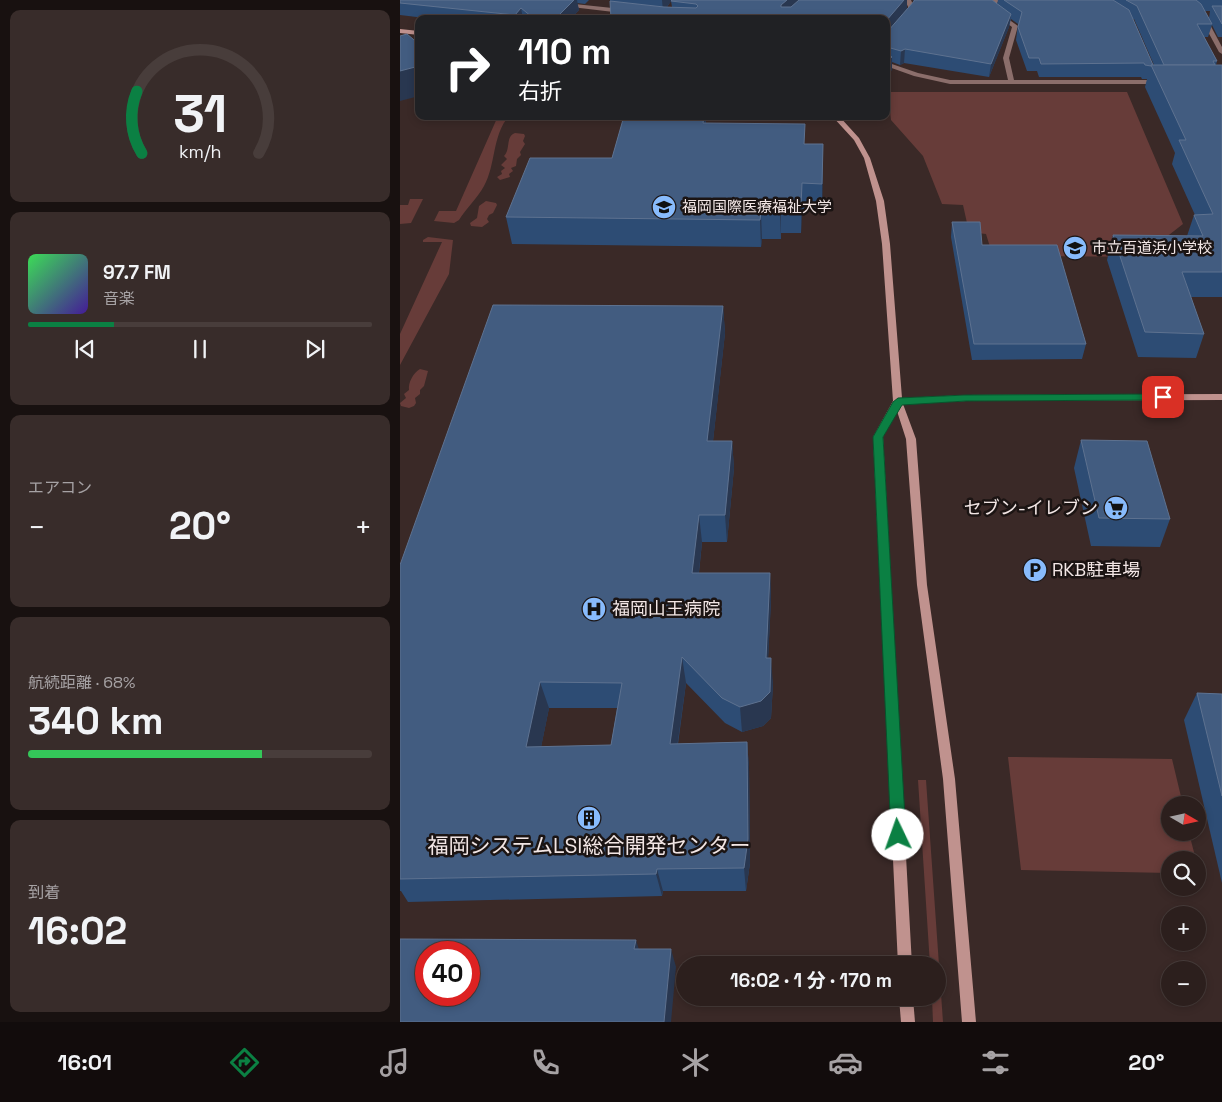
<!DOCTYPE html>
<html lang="ja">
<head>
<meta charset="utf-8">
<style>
	:root { --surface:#2c1f1d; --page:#382c2a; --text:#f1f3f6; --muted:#a6a2a4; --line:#483d3b; --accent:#0b8043 }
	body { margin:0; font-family:"Space Grotesk","Noto Sans JP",sans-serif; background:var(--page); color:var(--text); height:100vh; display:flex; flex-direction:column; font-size:19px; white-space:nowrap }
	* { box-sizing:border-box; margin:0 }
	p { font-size:16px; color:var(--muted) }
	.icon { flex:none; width:28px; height:28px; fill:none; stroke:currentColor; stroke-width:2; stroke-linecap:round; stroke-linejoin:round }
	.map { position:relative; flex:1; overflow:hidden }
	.panel { display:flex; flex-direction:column; gap:10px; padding:10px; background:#181110; width:400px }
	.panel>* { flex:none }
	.banner { position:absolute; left:15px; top:15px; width:475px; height:105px; border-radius:10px; box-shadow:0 2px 8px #0003,0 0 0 1px var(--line); background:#202124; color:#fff; overflow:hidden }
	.needle { width:32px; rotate:99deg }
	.tools { position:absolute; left:761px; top:796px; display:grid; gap:10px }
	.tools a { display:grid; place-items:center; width:45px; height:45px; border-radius:50%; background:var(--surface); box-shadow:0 2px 8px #0003,0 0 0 1px var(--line); font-size:25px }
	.speed { position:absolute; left:15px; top:941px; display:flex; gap:10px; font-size:25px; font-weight:700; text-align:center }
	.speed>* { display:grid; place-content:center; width:65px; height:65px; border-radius:50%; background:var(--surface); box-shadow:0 2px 8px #0003,0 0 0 1px var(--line); line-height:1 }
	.speed .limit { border:8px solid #d22; background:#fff; color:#111 }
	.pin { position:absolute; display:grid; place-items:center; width:42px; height:42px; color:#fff; margin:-21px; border-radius:10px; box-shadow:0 2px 8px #0006 }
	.me { position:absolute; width:55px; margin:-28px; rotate:357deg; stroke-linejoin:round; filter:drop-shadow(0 0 4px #0008) }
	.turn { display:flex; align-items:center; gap:18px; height:105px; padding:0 20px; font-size:22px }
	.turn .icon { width:65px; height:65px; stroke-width:2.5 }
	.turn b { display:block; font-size:35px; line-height:42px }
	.big { font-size:38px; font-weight:700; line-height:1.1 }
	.panel .widget { flex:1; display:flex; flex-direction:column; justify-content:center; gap:8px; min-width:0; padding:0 18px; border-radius:10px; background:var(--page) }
	.panel .dial { align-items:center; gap:0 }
	.dial svg { height:130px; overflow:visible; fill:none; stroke:var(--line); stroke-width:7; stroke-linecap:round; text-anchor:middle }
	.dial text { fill:var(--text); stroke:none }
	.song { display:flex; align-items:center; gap:15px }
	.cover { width:60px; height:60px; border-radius:8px; background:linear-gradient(135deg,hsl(130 70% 55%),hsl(260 70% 35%)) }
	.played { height:5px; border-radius:2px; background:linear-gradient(90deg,var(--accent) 25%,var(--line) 25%) }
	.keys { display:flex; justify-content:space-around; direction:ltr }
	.heat { display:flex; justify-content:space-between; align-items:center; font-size:28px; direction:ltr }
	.charge { height:8px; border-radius:4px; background:linear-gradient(90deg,#34c759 68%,var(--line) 0) }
	.trip { position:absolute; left:276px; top:956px; width:270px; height:50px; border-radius:25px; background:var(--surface); box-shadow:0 2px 8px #0003,0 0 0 1px var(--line); font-weight:700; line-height:50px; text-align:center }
	.tabs { display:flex; height:80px; justify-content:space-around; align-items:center; background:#120c0c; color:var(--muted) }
	.tabs .icon { width:35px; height:35px }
	.tabs .active { color:var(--accent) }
	.tabs b { font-size:22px; color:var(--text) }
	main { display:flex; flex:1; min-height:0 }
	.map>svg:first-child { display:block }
	.green { fill:#673c39 }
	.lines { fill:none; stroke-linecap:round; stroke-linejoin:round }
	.street { fill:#8b6e6b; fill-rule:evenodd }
	.secondary { fill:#c0928e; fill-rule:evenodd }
	.wall { fill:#2d4c74; fill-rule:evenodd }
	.shaded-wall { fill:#293750 }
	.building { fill:#425c80; stroke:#5e7290; fill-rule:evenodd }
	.route { fill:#0b8043; stroke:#07532c }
	.labels { text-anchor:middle; stroke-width:5; stroke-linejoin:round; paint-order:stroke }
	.far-poi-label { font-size:15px; fill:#f2e6e5; stroke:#1b1413; text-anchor:start }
	.poi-label { font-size:18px; fill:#f2e6e5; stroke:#1b1413; text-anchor:start }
	.near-poi-label { font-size:21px; fill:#f2e6e5; stroke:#1b1413 }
</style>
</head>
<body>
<main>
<section class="panel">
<div class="widget dial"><svg viewBox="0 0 100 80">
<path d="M14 69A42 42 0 1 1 86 69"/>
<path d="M14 69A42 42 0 0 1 11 31" stroke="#0b8043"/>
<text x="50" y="56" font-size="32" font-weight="700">31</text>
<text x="50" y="72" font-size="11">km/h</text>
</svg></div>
<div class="widget">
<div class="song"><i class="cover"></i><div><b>97.7 FM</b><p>音楽</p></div></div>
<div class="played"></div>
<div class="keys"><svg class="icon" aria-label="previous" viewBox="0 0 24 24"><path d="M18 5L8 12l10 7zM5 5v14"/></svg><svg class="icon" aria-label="pause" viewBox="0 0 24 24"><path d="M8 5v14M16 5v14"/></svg><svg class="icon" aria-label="next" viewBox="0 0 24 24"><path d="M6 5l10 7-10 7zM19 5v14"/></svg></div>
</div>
<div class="widget"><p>エアコン</p>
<div class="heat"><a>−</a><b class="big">20°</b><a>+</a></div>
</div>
<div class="widget"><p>航続距離 · 68%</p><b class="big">340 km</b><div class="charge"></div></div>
<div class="widget"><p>到着</p><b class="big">16:02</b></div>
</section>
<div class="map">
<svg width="822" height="1022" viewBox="0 0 822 1022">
	<rect width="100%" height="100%" fill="#3a2927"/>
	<g class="green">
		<path d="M488 92H727L783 224 765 238 771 257 622 256 590 247 586 234 569 232 563 205 542 204 523 156 491 120Z"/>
		<path d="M98 116H109C92 135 96 165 84 186 78 197 66 209 59 220L54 223 34 221 39 211H56Z"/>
		<path d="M115 133 124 134 125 136 123 141 125 144 120 152 121 155 117 159 116 166 111 168 113 171 109 174 110 177 100 180 97 177 102 174 101 171 105 168 101 165 107 159 104 156C111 149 105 137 115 133Z"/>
		<path d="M10 199H23L11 223 0 224V205H8Z"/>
		<path d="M86 201 96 203 97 205 93 213 89 215 87 219 89 222 82 227 71 226 70 223 77 218 79 206Z"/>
		<path d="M28 237 53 240 49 274 0 365V334L42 242H23V240Z"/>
		<path d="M20 369 28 371 24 386 20 390V394L15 398 16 403 14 406 9 408 1 406 0 403 6 398 4 394 9 390C8 383 13 373 20 369Z"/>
		<path d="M608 757 772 759 783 805H770V832L789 833 796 860H770V873L621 870Z"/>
		<path d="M518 780H526L543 1022H533L532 998H538V965H530Z"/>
	</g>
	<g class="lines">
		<g class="street">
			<path d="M505 0H511L515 9 506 19 503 17 509 9Z"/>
			<path d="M593 0H599L594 9 618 26 609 58 614 80H760L763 82 760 84H550L514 76 486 66V62L518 73 550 80H608L603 58 612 27 589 10Z"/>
			<path d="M165 3 222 9 225 11 222 13 163 6V4Z"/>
			<path d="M802 18 807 19 822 47V54L819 52 801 19Z"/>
		</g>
		<g class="secondary">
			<path d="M0 29 19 31V35L0 33Z"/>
			<path d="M432 116H439L459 138 470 158 484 201 490 244 502 398 566 395 822 394V400L566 401 503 404 516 439 527 585 555 779 576 1022H562L543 779 517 585 506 439 497 411 483 437 512 965H498L473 437 493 401 482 244 476 201 464 158 454 140Z"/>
			<path d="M499 998H513L515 1022H501Z"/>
		</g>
	</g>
	<g class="wall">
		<path d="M0 0H189L185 4 177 3 179 10 170 19H33L0 15Z"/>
		<path d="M210 0H507V9L495 23 514 2 513 0H592L597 4 598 0H822V37H818L812 25 808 37H804L817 61 816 65H822V297H791L804 334 796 358 738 357 707 260 713 235 787 236 794 215H795L772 164 775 153 745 87 747 79H742L741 77H639L637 71H627L616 40 618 24 611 19 609 27 589 77 504 63 500 65 492 62V70L486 73V19H211ZM271 1 272 7H267ZM805 11H810L809 18ZM733 19H734L754 65H753Z"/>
		<path d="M143 116H305L306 123 405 144H423L422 210 402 209 401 233H381V239H362L361 247 112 244 106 217 212 158 223 120H144Z"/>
		<path d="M552 222 582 245 686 344 682 359 572 360 551 237Z"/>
		<path d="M323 306 325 333 313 441H332L334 468 327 542H302L299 573H370L371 600 368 658 373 684 371 718 363 726 342 732 325 723 286 683 278 744 347 742 349 767 350 863 346 891H263L262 896 8 902 1 891H0V565ZM149 708H217L211 745 141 747Z"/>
		<path d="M681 440 770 519 760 547 691 546 674 468Z"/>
		<path d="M797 693 822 694V883L784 720Z"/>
	</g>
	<g class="shaded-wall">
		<path d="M174 0H177L179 10 170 19H150Z"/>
		<path d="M262 0H272L263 12Z"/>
		<path d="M387 0H400L382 18 381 5Z"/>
		<path d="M504 0H507V9L486 34V21Z"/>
		<path d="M121 8 123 19H116L115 15Z"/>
		<path d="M611 14 609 27 589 77 591 64Z"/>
		<path d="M487 47V60L492 57V70L486 73V48Z"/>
		<path d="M505 49 504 63 500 65 501 51Z"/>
		<path d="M19 66V96L0 101V71Z"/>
		<path d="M304 116H305L307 138 303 123Z"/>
		<path d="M423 144V169L422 210V184Z"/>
		<path d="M402 183V209L401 233V207Z"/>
		<path d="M381 206V239L380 213Z"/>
		<path d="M361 213 362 239 361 247 360 220Z"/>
		<path d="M323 306 325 333 310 468 307 441Z"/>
		<path d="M332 441 334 468 327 542 325 515Z"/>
		<path d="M299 515 302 542 296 599 292 573Z"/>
		<path d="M370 573 371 600 367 684 366 658Z"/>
		<path d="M282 657 286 683 274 769 270 744Z"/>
		<path d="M371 658 373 684 371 718 363 726 342 732 340 707Z"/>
		<path d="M140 682 149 708 136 772 126 747Z"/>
		<path d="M347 742 349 767 350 863 346 891 344 868Z"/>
		<path d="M257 869 263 891 262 896 256 874Z"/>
		<path d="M236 940 242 959 234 949Z"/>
		<path d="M271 949 276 967 271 1022H264Z"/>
	</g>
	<g class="building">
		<path d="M0 0H174L157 17 150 19 132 17 121 8 115 15 0 3Z"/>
		<path d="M272 0H387L381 5V7H391L399 0H504L486 21V19H211L210 1 264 7 296 8 298 6 296 4 271 1Z"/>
		<path d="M515 0H592L611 14 591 64 505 49 501 51 487 47 486 48V31H488Z"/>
		<path d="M604 0H713L729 10 753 65H751V66L745 65 744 63 641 64 639 58H629L618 27 622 12Z"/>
		<path d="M726 0H796L801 4 812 24H797L817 61H813L815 65H764L737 6Z"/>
		<path d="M812 6H822V24Z"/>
		<path d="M7 34 19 44V66L0 71V36Z"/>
		<path d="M486 54 492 57 486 60Z"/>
		<path d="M751 65H822V272H782L804 334 745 332 713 235 803 236 794 215 813 214 779 140H786Z"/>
		<path d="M224 116H304L303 123 405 124 404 144H423L422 184 402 183 401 207 381 206 380 213H361L360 220 106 217 130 158H212Z"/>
		<path d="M552 222H580L582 245H657L686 344H574Z"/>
		<path d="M93 305 323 306 307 441H332L325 515H299L292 573H370L366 658H371L370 692 361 701 340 707 322 698 282 657 270 744 347 742 348 839 344 868 257 869 256 874 0 879V565ZM140 682 222 683 211 745 126 747Z"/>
		<path d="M681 440 747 441 770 519 699 518Z"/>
		<path d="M797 693 822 694V796Z"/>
		<path d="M0 939 236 940 234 949H271L264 1022H0ZM26 952H69V995H26Z"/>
	</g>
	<path class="route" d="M763 394 766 395V400L566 401 502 405 483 437 506 835 504 840 498 842 493 840 491 835 473 437 493 402 498 398 566 395Z"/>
	<defs>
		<g id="university-disc" transform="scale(1.25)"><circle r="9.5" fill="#88bbfc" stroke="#1b1413"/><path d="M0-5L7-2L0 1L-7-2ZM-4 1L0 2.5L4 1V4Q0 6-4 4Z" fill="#111"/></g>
		<g id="school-disc" transform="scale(1.25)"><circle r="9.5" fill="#88bbfc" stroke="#1b1413"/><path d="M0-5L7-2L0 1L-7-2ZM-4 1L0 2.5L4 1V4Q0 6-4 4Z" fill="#111"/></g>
		<g id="supermarket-disc" transform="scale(1.25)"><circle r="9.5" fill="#88bbfc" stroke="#1b1413"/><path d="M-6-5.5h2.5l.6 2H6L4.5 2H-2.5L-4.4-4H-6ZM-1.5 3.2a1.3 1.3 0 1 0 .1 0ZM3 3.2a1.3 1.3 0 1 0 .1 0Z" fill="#111"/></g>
		<g id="parking-disc" transform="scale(1.25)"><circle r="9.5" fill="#88bbfc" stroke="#1b1413"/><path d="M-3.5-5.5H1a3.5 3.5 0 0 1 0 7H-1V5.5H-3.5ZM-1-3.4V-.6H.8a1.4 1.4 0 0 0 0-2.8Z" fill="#111"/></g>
		<g id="hospital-disc" transform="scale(1.25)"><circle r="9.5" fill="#88bbfc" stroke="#1b1413"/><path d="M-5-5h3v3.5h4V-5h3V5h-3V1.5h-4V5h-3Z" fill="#111"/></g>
		<g id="building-disc" transform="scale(1.25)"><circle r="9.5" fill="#88bbfc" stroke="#1b1413"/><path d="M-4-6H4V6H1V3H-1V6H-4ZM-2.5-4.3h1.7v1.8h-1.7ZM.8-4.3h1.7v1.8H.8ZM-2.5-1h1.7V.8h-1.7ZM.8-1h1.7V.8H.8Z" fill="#111"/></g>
	</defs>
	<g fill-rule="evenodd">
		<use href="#university-disc" x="264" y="207"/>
		<use href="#school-disc" x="675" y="248"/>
		<use href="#supermarket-disc" x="716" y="508"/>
		<use href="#parking-disc" x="635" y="570"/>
		<use href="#hospital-disc" x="194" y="609"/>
		<use href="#building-disc" x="189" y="818"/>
	</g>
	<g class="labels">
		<g class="far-poi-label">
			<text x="282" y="212">福岡国際医療福祉大学</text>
			<text x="692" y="253">市立百道浜小学校</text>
		</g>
		<g class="poi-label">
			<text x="698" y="514" text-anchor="end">セブン-イレブン</text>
			<text x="652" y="576">RKB駐車場</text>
			<text x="212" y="615">福岡山王病院</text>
		</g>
		<g class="near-poi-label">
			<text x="189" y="853">福岡システムLSI総合開発センター</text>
		</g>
	</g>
</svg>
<div class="tools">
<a><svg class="needle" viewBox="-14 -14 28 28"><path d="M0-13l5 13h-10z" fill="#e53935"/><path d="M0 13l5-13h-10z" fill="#a6a2a4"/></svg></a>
<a><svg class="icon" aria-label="search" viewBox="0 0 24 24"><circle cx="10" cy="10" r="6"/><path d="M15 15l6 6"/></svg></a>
<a>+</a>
<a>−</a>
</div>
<div class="speed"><div class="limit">40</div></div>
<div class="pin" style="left:763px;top:397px;background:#d93025"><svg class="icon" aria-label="arrive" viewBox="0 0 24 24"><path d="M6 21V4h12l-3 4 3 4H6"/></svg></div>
<svg class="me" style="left:498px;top:835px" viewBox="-20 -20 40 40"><circle r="19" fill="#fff"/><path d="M0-13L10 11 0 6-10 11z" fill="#0b8043"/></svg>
<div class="trip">16:02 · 1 分 · 170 m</div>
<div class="banner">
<div class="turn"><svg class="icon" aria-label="right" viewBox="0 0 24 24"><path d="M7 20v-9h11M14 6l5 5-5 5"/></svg><div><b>110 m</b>右折</div></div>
</div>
</div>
</main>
<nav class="tabs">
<b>16:01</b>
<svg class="icon active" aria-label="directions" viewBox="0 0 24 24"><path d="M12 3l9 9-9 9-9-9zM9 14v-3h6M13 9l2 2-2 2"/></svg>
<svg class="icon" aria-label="music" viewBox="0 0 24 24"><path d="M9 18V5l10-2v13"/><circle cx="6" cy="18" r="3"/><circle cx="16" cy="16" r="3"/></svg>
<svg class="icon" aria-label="phone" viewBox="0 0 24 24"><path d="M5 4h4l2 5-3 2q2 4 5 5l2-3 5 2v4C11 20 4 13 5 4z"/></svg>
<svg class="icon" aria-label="climate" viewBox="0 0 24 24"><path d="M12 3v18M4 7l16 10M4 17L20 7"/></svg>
<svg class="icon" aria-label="car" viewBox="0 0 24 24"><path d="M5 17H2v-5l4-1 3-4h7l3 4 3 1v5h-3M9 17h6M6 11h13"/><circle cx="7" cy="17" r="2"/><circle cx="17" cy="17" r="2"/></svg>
<svg class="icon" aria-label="filters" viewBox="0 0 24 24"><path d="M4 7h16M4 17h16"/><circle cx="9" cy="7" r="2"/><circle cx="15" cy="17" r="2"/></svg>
<b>20°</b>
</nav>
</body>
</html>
